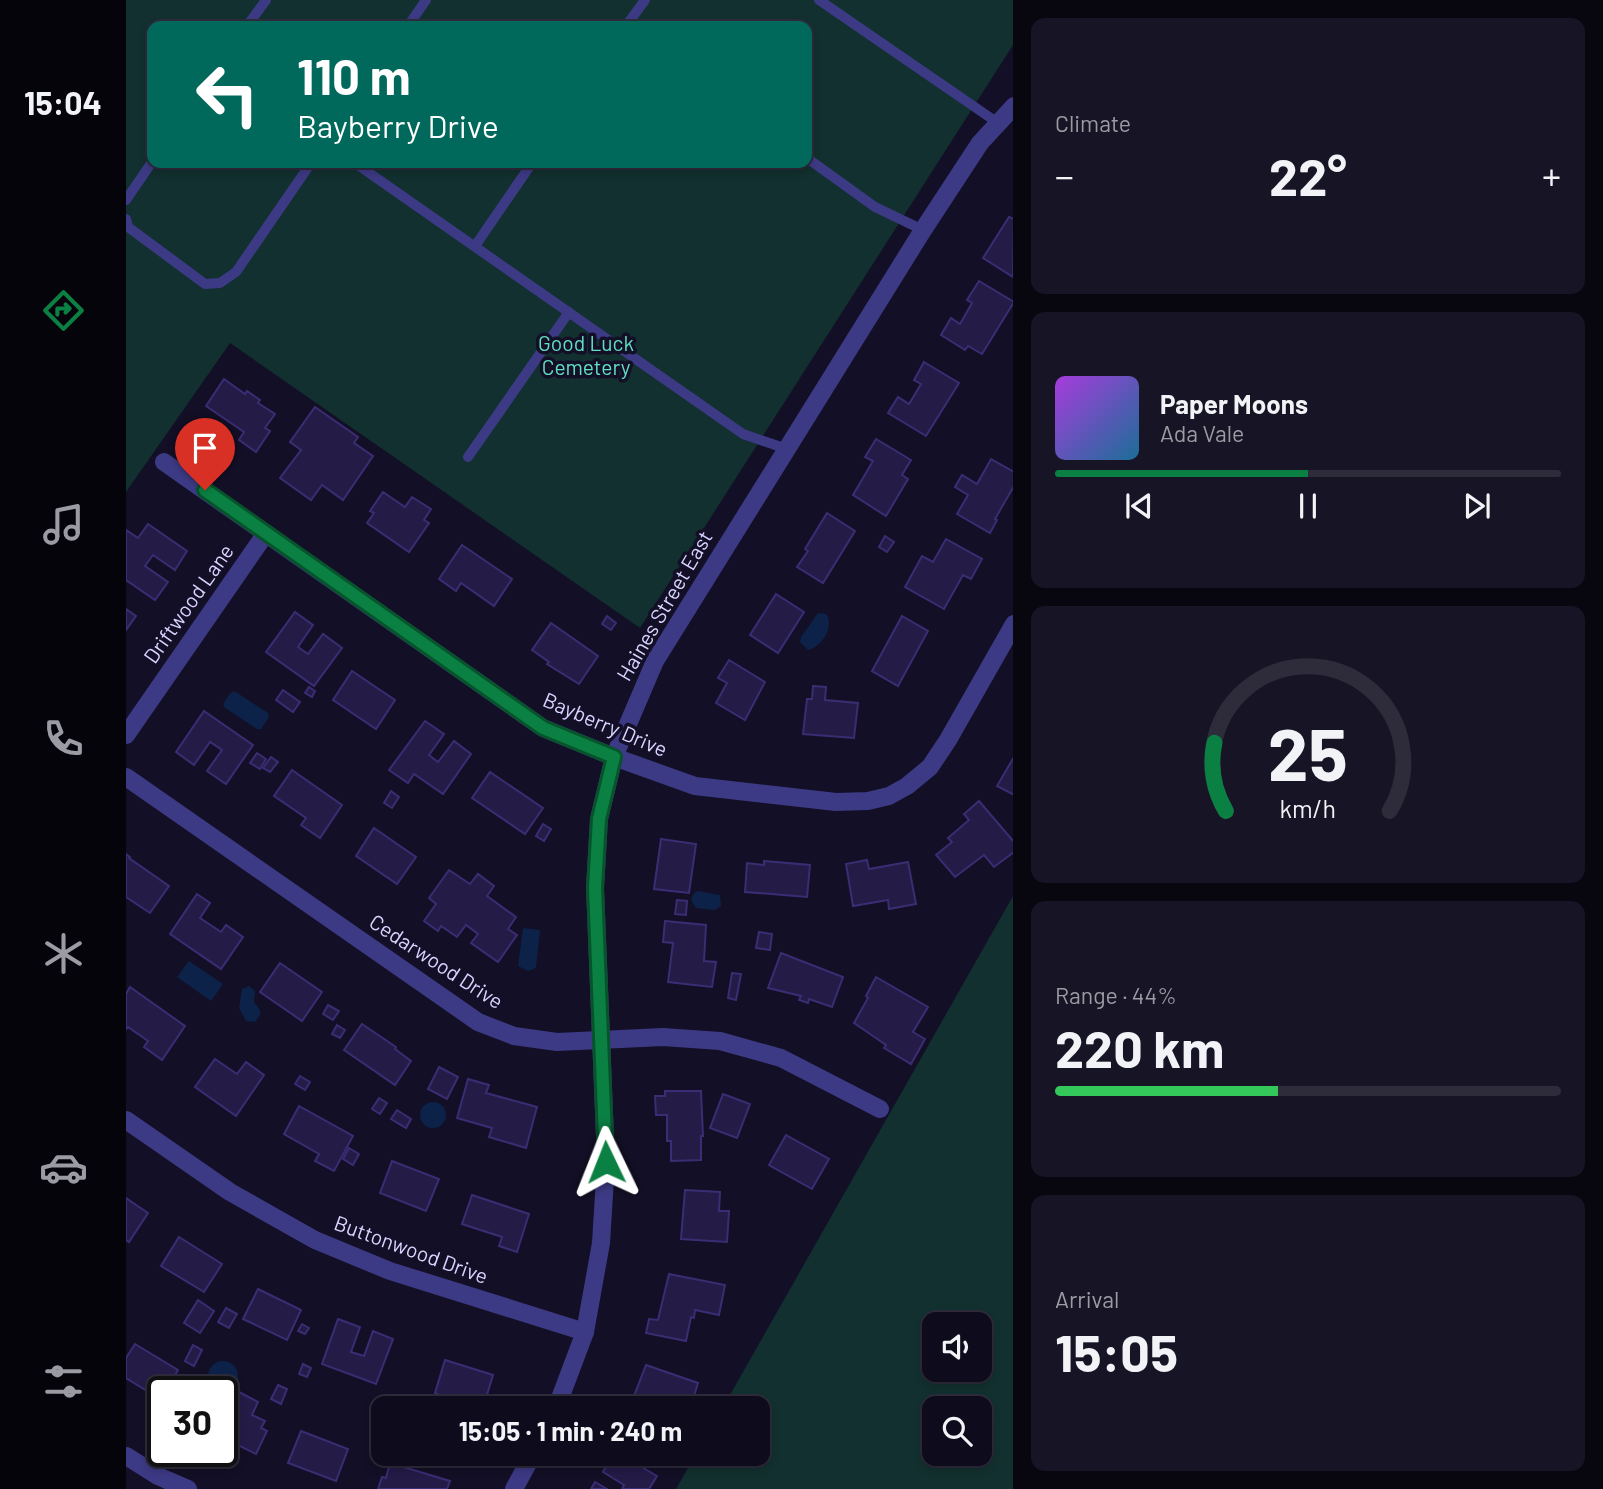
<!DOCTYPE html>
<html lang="en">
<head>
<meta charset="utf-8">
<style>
	:root { --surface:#0e0b1c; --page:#171425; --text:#f1f3f6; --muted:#9b9ba3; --line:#2e2b3b; --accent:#0b8043 }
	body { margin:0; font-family:Barlow,sans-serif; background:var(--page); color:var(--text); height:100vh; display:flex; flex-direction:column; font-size:26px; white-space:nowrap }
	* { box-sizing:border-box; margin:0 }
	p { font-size:23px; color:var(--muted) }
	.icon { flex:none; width:38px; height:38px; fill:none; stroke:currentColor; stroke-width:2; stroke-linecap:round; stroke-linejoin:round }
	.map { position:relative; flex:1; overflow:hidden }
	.panel { display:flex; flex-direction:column; gap:18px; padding:18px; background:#08060f; width:590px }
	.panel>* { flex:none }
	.banner { position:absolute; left:21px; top:21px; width:665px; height:147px; border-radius:14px; box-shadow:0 4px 10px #0003,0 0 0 2px var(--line); background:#00695c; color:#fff; overflow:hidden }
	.controls { position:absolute; left:796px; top:1312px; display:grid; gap:14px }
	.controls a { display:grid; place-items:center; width:70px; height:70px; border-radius:14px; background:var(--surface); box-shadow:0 4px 10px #0003,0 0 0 2px var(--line); font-size:35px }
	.speed { position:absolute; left:21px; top:1376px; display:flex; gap:14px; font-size:35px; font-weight:700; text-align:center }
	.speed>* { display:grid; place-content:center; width:91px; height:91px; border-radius:50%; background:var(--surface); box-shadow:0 4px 10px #0003,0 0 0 2px var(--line); line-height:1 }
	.speed .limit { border:4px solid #111; border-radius:10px; background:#fff; color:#111 }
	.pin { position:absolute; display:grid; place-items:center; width:60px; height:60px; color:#fff; margin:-72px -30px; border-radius:50% 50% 50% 0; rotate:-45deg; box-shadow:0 0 7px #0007 }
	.pin .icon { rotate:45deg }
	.me { position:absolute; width:77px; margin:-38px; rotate:358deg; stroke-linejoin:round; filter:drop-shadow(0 0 5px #0008) }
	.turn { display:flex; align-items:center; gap:24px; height:147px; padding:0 35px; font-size:32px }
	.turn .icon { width:91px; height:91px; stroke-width:2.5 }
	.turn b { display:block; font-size:49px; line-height:60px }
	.big { font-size:52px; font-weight:700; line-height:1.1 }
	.panel .widget { flex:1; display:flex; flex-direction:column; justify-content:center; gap:10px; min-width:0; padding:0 24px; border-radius:14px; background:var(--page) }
	.panel .dial { align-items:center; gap:0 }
	.dial svg { height:182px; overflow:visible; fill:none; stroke:var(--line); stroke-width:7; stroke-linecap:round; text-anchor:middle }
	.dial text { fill:var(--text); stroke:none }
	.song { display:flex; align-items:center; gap:21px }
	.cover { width:84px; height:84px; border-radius:10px; background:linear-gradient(135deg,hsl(280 70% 55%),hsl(200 70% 35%)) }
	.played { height:7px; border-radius:4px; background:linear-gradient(90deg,var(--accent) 50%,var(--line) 50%) }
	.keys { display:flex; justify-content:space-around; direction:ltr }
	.heat { display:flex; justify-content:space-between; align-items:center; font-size:38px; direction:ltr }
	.charge { height:10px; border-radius:5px; background:linear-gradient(90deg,#34c759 44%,var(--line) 0) }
	.trip { position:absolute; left:245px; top:1396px; width:399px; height:70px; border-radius:14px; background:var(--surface); box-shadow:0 4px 10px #0003,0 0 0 2px var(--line); font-weight:700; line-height:70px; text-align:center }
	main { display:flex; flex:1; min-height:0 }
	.menu { display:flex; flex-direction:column; width:126px; justify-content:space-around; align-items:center; background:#06040b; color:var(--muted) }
	.menu .icon { width:49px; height:49px }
	.menu .selected { color:var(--accent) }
	.menu b { font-size:32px; color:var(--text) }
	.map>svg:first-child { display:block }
	.green { fill:#12302f; fill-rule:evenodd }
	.water { fill:#0c2248 }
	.building { fill:#241b47; stroke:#3b2d73; stroke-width:2 }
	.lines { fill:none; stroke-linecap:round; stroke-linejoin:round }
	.lane { stroke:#3d3a85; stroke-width:10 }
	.street { stroke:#3d3a85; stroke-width:18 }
	.route-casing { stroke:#07532c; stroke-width:18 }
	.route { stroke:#0b8043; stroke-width:12 }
	.labels { text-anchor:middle; stroke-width:7; stroke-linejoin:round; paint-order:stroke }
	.park-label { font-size:21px; fill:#5fe0c0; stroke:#130f26 }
	.street-label { font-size:21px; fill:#d9d4ff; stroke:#130f26 }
</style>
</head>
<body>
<main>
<nav class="menu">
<b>15:04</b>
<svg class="icon selected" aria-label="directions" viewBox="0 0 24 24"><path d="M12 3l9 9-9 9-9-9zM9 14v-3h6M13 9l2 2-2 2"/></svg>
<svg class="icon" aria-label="music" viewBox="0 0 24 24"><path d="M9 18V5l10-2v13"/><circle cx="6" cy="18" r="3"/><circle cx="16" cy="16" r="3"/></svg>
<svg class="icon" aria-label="phone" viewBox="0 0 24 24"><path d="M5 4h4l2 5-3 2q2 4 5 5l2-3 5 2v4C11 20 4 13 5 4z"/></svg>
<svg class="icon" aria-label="climate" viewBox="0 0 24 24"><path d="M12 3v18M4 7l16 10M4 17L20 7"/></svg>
<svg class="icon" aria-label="car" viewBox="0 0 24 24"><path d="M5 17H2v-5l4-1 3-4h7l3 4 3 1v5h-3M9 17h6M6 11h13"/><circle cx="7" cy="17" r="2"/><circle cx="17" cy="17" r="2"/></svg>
<svg class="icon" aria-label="filters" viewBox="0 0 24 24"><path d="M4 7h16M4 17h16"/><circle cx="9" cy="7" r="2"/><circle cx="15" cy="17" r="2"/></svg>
</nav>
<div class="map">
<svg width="888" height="1489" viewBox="0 0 888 1489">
	<rect width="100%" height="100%" fill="#130f26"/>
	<g class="green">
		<path d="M0 0H887V45L514 628 104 343 0 492ZM26 26H681V163H26Z"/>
		<path d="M887 896V1489H550L570 1454H632V1409H596ZM808 1325H854V1370H808ZM808 1409H854V1454H808Z"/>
	</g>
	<g class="water">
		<path d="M692 613 700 614C709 626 696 647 682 650L674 642 675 637Z"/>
		<path d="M105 692H110L142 713 143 717 135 729H131L99 708 97 704Z"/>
		<path d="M572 891 594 895 595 906 589 910 570 908 565 900 568 893Z"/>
		<path d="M397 928 414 930 410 968 402 971 392 966Z"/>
		<path d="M63 961 97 984 85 1001 51 977Z"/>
		<path d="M123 986 129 991 128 1002 134 1010V1015L129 1022 120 1021 113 1008 116 989Z"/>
		<circle cx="307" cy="1115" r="13"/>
		<circle cx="97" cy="1376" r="15"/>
	</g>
	<g class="building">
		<path d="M883 217 888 219 887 277 857 258Z"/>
		<path d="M853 281 888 302 856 354 842 346 839 350 815 335 825 318 834 324 846 303 841 300Z"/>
		<path d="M798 362 833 383 800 436 762 413 772 397 783 404 795 384 788 380Z"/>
		<path d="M98 379 119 394 121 391 134 400 132 403 149 414 139 428 144 431 130 452 113 440 118 432 80 406Z"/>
		<path d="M189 407 232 437 228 443 247 456 217 500 196 485 185 500 154 478 175 450 164 442Z"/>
		<path d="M750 439 785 460 776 475 782 479 760 516 727 495 747 461 739 457Z"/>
		<path d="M865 459 888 472V486L869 519 871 520 864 533 831 514 842 495 829 487 836 475 851 484Z"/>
		<path d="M257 492 279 507 286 497 305 509 298 520 303 523 283 552 241 523 248 513 244 511Z"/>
		<path d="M701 513 729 531 697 583 671 567 682 551 679 549Z"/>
		<path d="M22 524 61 551 49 570 27 555 19 566 42 582 29 600 0 580V530L12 538Z"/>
		<path d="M759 536 768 542 761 552 753 547Z"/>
		<path d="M820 539 856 559 845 579 837 575 818 609 779 587 796 556 807 562Z"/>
		<path d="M336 545 386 579 368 606 335 583 330 591 313 579Z"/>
		<path d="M650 594 678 612 652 653 624 635Z"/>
		<path d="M0 609 10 616 0 630Z"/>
		<path d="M169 612 187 625 172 647 182 654 197 634 216 648 188 686 140 652Z"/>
		<path d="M481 616 490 623 485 630 476 624Z"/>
		<path d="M776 616 802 631 772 686 746 671Z"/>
		<path d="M425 623 472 656 453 684 421 664 423 662 406 650Z"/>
		<path d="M603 660 639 682 619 720 590 703 601 683 592 678Z"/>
		<path d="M226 671 269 700 250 729 207 700Z"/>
		<path d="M687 686 700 687 699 700 732 703 728 738 677 734 681 699H686Z"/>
		<path d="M183 687 189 691 186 697 179 693Z"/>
		<path d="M157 690 174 702 167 712 150 700Z"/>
		<path d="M78 711 127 745 100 784 81 771 96 750 84 742 68 765 50 752Z"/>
		<path d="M299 721 318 734 303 755 312 762 328 741 345 754 317 794 288 774 282 783 263 770Z"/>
		<path d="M131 753 140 759 134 769 124 763Z"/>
		<path d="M145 757 152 762 144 772 137 768Z"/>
		<path d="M888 757V795L871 786Z"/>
		<path d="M166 770 216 805 194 838 175 825 180 818 148 796Z"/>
		<path d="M364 772 417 808 399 834 346 798Z"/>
		<path d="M265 791 273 797 266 808 258 803Z"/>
		<path d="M853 801 888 842V852L868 867 858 855 829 877 810 855 826 842 822 838 843 820 838 814Z"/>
		<path d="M417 824 425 829 418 841 410 836Z"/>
		<path d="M248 828 290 857 271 884 230 856Z"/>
		<path d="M535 839 570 844 563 893 528 889Z"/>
		<path d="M0 854 4 857 3 858 43 886 24 913 0 897Z"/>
		<path d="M741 860 743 869 782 862 790 904 763 909 762 900 727 906 720 864Z"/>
		<path d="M638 861 684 865 681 897 619 892 621 863 638 865Z"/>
		<path d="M323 870 344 884 352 874 368 886 361 896 390 917 382 929 391 935 372 962 345 943 352 934 340 925 331 937 315 926 312 931 298 921 310 904 303 898Z"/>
		<path d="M71 894 84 903 74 918 95 932 100 925 117 937 95 969 44 934Z"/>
		<path d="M551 900 561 901 560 915 549 914Z"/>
		<path d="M539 921 580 925 578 961 590 962 586 987 542 982 547 943 537 942Z"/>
		<path d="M633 932 646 934 644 950 630 948Z"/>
		<path d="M655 953 717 977 706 1007 683 999 682 1003 673 1000 675 996 642 988Z"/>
		<path d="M154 963 196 992 176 1021 134 992Z"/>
		<path d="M606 973 615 974 610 1000 602 998Z"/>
		<path d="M750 977 802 1007 787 1032 799 1039 785 1064 758 1048 760 1045 728 1023 742 998 740 996Z"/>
		<path d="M4 987 59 1026 36 1060 18 1047 22 1041 2 1027 0 1029V994Z"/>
		<path d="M202 1005 213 1011 207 1020 197 1014Z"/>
		<path d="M236 1024 270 1047 269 1049 285 1061 269 1085 218 1050Z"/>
		<path d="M211 1025 219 1030 214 1038 206 1034Z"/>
		<path d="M89 1059 111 1074 120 1062 138 1075 110 1116 69 1087Z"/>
		<path d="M313 1067 332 1077 321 1099 302 1089Z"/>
		<path d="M174 1076 184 1082 179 1090 169 1084Z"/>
		<path d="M342 1079 363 1085 360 1093 411 1107 400 1148 363 1137 366 1128 331 1118Z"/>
		<path d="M539 1091H575L577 1136H575V1160L545 1161V1141H541V1115H530L529 1096H539Z"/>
		<path d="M597 1094 624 1104 611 1138 584 1128Z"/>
		<path d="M253 1098 261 1103 254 1114 246 1109Z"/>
		<path d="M173 1106 227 1136 208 1171 189 1161 193 1154 158 1134Z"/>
		<path d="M271 1110 285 1119 280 1128 265 1119Z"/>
		<path d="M660 1135 703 1159 686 1189 643 1165Z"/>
		<path d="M223 1148 233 1154 227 1165 217 1159Z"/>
		<path d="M266 1161 313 1179 300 1211 254 1193Z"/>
		<path d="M559 1190 594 1192 593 1211H603L601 1242 555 1239Z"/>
		<path d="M346 1195 403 1214 391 1252 373 1246 376 1237 336 1224Z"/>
		<path d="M0 1198 22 1213 3 1242 0 1240Z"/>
		<path d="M53 1237 96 1264 78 1292 35 1266Z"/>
		<path d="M543 1274 599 1285 593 1315 569 1310 568 1318 565 1317 560 1341 520 1333 523 1319 532 1320Z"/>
		<path d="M132 1289 175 1310 161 1340 117 1319Z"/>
		<path d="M72 1300 88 1311 74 1333 58 1323Z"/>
		<path d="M100 1308 111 1314 103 1328 92 1322Z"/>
		<path d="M212 1319 234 1327 225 1352 238 1356 247 1331 267 1339 250 1384 196 1364Z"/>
		<path d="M176 1324 183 1328 179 1334 172 1331Z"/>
		<path d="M9 1344 52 1370 39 1391H37L34 1399 0 1378V1358Z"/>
		<path d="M67 1345 76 1350 68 1366 59 1361Z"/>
		<path d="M319 1360 367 1375 357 1408 334 1401 331 1409 313 1406 316 1396 309 1393Z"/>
		<path d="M177 1364 185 1368 181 1377 173 1374Z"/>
		<path d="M520 1365 572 1383 564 1409 547 1403 545 1409H503Z"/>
		<path d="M152 1385 161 1389 155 1404 145 1399Z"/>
		<path d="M113 1392 132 1402 126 1415 139 1421 135 1428 141 1431 130 1454 112 1445 109 1450 96 1443V1400L107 1405Z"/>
		<path d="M175 1431 222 1449 210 1481 162 1463Z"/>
		<path d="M487 1454H493L531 1476 523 1489H496L498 1485 477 1472Z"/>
		<path d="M264 1463 324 1481 321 1489H252L256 1477 260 1478Z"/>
		<path d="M469 1482 481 1489H465Z"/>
	</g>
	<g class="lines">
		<g class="lane">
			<path d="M693 0 872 123"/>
			<path d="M121 26 140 0"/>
			<path d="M282 26 300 0"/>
			<path d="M500 26 519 0"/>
			<path d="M681 158 749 207 797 230"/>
			<path d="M229 163 617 434 661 449"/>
			<path d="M0 200 26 162"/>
			<path d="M0 219 2 227 79 284 94 283 110 272 185 163"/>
			<path d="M349 246 406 163"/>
			<path d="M342 457 443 312"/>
		</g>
		<g class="street">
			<path d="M38 462 417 728 488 757 569 786 710 802 742 801 763 796 781 786 804 767 822 740 888 624"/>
			<path d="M0 735 140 533"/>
			<path d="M0 777 352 1022 388 1036 431 1042 537 1037 594 1041 655 1058 754 1109"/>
			<path d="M0 1120 104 1192 189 1240 264 1271 459 1332"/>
			<path d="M430 1409 459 1332 475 1243 480 1162 469 888 473 819 488 757 529 661 797 230 854 143 888 106"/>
			<path d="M0 1456 32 1476 62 1489"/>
			<path d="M388 1489 407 1454"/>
		</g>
	</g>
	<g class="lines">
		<g class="route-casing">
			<path id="route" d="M79 490 417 728 488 757 473 819 469 888 480 1162"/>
		</g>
		<use href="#route" class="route"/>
	</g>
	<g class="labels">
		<g class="park-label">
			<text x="460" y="351">Good Luck<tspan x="460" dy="24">Cemetery</tspan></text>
		</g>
		<g class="street-label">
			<text transform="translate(63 604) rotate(-55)" y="7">Driftwood Lane</text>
			<text transform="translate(539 606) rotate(-60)" y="7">Haines Street East</text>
			<text transform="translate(479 725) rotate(23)" y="7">Bayberry Drive</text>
			<text transform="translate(310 962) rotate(33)" y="7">Cedarwood Drive</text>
			<text transform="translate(285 1250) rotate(20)" y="7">Buttonwood Drive</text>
		</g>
	</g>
</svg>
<div class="controls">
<a><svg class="icon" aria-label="sound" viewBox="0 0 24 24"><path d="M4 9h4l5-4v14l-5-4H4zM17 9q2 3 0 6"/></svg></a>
<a><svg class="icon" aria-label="search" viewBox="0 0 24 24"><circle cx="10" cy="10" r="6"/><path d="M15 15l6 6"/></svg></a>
</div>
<div class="speed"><div class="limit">30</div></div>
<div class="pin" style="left:79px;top:490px;background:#d93025"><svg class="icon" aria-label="arrive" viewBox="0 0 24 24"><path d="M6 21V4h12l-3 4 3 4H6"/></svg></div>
<svg class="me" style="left:480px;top:1162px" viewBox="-20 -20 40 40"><path d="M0-17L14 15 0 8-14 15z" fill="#0b8043" stroke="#fff" stroke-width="4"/></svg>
<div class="trip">15:05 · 1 min · 240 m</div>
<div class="banner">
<div class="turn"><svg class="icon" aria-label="left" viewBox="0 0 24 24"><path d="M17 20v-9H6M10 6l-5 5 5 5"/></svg><div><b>110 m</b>Bayberry Drive</div></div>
</div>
</div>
<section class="panel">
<div class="widget"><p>Climate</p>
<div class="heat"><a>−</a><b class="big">22°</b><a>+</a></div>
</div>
<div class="widget">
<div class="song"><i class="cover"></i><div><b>Paper Moons</b><p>Ada Vale</p></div></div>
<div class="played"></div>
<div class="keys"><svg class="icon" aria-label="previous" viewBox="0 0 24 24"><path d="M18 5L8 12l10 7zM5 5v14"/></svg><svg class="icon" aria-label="pause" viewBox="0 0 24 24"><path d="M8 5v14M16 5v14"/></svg><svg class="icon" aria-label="next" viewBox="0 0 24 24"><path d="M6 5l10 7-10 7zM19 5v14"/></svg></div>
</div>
<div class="widget dial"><svg viewBox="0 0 100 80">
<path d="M14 69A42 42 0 1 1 86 69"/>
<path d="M14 69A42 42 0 0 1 9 39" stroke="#0b8043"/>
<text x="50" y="56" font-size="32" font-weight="700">25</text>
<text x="50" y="72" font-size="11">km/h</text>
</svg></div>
<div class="widget"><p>Range · 44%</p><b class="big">220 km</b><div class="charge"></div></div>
<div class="widget"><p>Arrival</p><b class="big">15:05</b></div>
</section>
</main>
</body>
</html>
